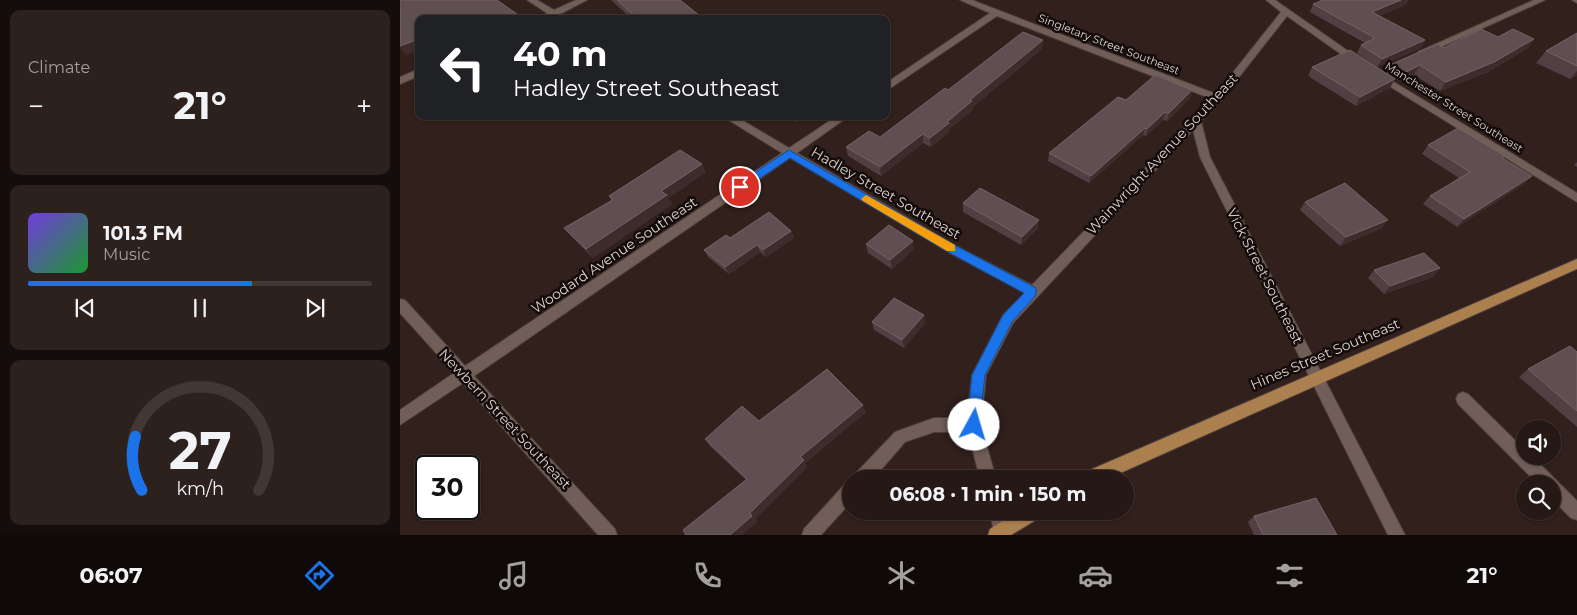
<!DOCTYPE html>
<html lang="en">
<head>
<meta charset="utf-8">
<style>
	:root { --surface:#251815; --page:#2d211e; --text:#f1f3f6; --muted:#a3a0a0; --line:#423734; --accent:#1a73e8 }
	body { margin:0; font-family:Montserrat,sans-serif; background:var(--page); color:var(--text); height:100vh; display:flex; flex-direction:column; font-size:19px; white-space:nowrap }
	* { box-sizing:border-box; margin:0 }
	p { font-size:16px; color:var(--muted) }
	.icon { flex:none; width:28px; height:28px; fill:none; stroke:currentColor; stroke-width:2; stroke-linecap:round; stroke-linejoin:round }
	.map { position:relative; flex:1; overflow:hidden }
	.panel { display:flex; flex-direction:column; gap:10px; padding:10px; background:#140d0c; width:400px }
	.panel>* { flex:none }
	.top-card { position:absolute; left:15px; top:15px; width:475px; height:105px; border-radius:10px; box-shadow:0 1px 4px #0004,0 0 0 1px var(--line); background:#202124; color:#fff; overflow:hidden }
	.tools { position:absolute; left:1116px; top:420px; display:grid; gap:10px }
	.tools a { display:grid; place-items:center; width:45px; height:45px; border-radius:50%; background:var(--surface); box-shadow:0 1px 4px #0004,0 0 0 1px var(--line); font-size:25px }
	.speed { position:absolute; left:15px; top:455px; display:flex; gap:10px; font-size:25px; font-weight:700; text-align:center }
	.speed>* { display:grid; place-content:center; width:65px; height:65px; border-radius:50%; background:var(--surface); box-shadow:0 1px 4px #0004,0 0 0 1px var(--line); line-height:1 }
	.speed .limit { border:2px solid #111; border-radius:8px; background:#fff; color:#111 }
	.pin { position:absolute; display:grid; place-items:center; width:42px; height:42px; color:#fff; margin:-21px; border:2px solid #fff; border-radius:50%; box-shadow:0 1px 5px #0007 }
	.me { position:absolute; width:55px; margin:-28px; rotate:6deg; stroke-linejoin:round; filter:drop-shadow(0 0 4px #0008) }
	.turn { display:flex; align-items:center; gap:18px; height:105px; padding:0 15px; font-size:22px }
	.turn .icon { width:65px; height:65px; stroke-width:2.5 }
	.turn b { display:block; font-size:35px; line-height:42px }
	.big { font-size:38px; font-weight:700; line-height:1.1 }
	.panel .widget { flex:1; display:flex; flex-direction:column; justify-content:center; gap:8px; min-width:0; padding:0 18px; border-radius:10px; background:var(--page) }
	.panel .dial { align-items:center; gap:0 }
	.dial svg { height:130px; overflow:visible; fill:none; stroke:var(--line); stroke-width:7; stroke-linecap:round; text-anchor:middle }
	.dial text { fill:var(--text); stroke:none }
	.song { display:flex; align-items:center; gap:15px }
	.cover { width:60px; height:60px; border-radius:8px; background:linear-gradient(135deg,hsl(260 70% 55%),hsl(130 70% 35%)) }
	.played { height:5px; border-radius:2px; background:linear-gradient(90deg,var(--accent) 65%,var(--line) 65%) }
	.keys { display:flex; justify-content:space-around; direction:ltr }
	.heat { display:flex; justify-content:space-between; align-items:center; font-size:28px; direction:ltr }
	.trip { position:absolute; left:442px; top:470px; width:292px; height:50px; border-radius:25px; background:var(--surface); box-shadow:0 1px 4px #0004,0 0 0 1px var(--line); font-weight:700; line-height:50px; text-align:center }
	.dock { display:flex; height:80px; justify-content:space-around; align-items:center; background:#0f0a08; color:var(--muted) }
	.dock .icon { width:35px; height:35px }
	.dock .current { color:var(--accent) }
	.dock b { font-size:22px; color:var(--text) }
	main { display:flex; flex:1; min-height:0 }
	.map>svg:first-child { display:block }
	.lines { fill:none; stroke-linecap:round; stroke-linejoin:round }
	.minor-casing { stroke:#4b3e3a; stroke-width:2 }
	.tertiary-casing { stroke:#4b3e3a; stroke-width:2 }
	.primary-casing { stroke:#4b3e3a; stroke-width:2 }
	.minor { fill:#725e59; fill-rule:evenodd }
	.tertiary { fill:#725e59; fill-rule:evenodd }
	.primary { fill:#ac7f4f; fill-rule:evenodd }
	.wall { fill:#513f43 }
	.shaded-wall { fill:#3e2c2d }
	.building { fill:#604f52; stroke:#746365 }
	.route { fill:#1a73e8; stroke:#114b97 }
	.slow { fill:#f59e0b }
	.labels { text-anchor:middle; stroke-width:5; stroke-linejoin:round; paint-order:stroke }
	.far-street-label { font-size:11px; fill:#ded2cf; stroke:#140c0a }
	.street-label { font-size:14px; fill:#ded2cf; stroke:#140c0a }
</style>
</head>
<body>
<main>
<section class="panel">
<div class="widget"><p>Climate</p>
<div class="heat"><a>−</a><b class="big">21°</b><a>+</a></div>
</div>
<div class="widget">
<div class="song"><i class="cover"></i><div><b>101.3 FM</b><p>Music</p></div></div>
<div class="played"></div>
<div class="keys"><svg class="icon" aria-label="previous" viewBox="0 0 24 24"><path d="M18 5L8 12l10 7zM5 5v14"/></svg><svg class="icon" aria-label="pause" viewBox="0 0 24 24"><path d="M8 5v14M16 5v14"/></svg><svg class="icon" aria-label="next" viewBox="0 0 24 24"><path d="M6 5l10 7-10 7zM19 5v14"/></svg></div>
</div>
<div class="widget dial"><svg viewBox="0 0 100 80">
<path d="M14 69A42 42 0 1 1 86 69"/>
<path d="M14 69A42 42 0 0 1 10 36" stroke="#1a73e8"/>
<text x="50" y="56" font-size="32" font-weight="700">27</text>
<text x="50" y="72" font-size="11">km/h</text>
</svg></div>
</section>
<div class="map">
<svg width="1177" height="535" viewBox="0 0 1177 535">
	<rect width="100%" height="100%" fill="#31201c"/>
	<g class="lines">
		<g class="minor-casing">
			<g id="minor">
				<path d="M127 0H137L154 10 176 0H187L160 14 167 19 153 17 137 19 147 13Z"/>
				<path d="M560 0H572L816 94 881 12 866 0H875L961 60V64H955L887 16 821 100 801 121 810 157 1005 535H988L800 157 793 130 613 323 586 375 581 425 596 479H580L568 432H534L505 442 473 479H454L456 473 495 432 534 418H567L572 375 603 315 625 293 550 253 390 158 74 376 215 529 217 535H198L63 383 0 425V410L54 373 0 313V299L5 300 65 366 382 153 322 116H335L389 148 437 116H449L397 153 558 247 632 285 812 99 597 16 486 91V83L590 13Z"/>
				<path d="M1134 0H1145L1026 54 1018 52Z"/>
				<path d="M19 69V76L0 84V77Z"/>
				<path d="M979 73 1177 193V202L976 78V74Z"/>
				<path d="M1063 392 1068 394 1125 450V456H1132L1177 501V520L1171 518 1152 499V484H1138L1058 404 1056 399 1058 394Z"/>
				<path d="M451 482V502L421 535H402L404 529 445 484Z"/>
				<path d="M589 511H605L611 535H595Z"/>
			</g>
		</g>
		<g class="tertiary-casing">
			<path id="tertiary" d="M1172 0H1177V3Z"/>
		</g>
		<g class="primary-casing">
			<g id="primary">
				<path d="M1177 259V269L707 479H681L683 473Z"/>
				<path d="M619 511H643L641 517 611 535H588L590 529Z"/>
			</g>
		</g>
		<use href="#minor" class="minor"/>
		<use href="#tertiary" class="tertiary"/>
		<use href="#primary" class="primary"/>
	</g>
	<g class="wall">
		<path d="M211 0H280L304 19H232Z"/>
		<path d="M913 4H1007L979 16 1025 40 1021 48 977 67 957 53 961 45 965 43 910 12Z"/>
		<path d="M1177 33V75L1170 79 1136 63 1146 51Z"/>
		<path d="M1098 37 1134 39 1128 48 1088 72 1040 91 1014 75 1001 82 987 73 992 64 1044 48Z"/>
		<path d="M642 49 573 107V110L549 129V132L531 147 523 143 481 176 448 156 446 147 480 137Z"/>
		<path d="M912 67 990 88 956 106 908 76Z"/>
		<path d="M792 90 790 98 767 121 763 120 746 136 743 135 689 183 648 161 649 153 726 100Z"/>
		<path d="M387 116H406L396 122Z"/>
		<path d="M1028 145 1103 158 1124 184 1057 227 1023 204 1030 196 1059 178 1022 154Z"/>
		<path d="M1177 162V167L1174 165Z"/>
		<path d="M306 172 268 198 272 204 193 258 171 236 164 228 211 200 209 196Z"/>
		<path d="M905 202 982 228 940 246 900 210Z"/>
		<path d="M563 203 638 228 621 245 563 212Z"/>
		<path d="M391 231 394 238 366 257 360 252 329 274 308 257 304 250 330 238Z"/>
		<path d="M466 244 514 249 492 269 468 253Z"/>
		<path d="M1040 268 1033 277 984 294 968 278 974 270Z"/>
		<path d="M472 322 525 323 504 348 474 330Z"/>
		<path d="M1177 352V427L1119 377 1128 369Z"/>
		<path d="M466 412 405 463 407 467 355 519 357 522 342 535H286L346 480 310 446 305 439 359 421Z"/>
		<path d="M854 516 937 535H854L848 522Z"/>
	</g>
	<g class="shaded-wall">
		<path d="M1001 0H1009L1007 4 968 20 972 12Z"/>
		<path d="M89 15 92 19H80Z"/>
		<path d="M19 39V50L6 55 0 48V46Z"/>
		<path d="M1134 39 1128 48 1088 72 1040 91 1046 82Z"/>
		<path d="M643 40 642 49 573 107V110L549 129V132L531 147 530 138 570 100Z"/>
		<path d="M1025 40 1021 48 977 67 982 59Z"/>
		<path d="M1020 65 1014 75 1001 82 1006 72Z"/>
		<path d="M1177 71V75L1170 79Z"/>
		<path d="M995 79 990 88 956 106 960 97Z"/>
		<path d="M792 90 790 98 767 121 769 113Z"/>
		<path d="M765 112 763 120 746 136 747 129Z"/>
		<path d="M394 116H406L396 122Z"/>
		<path d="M745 128 743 135 689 183 691 176Z"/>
		<path d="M523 134V143L481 176 480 167Z"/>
		<path d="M302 164 306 172 268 198 272 204 193 258 186 249 261 191Z"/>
		<path d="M1132 176 1124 184 1057 227 1064 219Z"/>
		<path d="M639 220 638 228 621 245 622 237Z"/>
		<path d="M988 220 982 228 940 246 946 237Z"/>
		<path d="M391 231 394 238 366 257 363 250Z"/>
		<path d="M513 241 514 249 492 269 490 260Z"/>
		<path d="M357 245 360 252 329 274 325 267Z"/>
		<path d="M1040 268 1033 277 984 294 990 286Z"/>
		<path d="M524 315 525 323 504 348 502 340Z"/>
		<path d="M463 405 466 412 405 463 407 467 355 519 357 522 342 535H330L400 457Z"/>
	</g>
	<g class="building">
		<path d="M0 0H97L124 19H93L89 15 80 19H19V39L0 46Z"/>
		<path d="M217 0H280L304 19H238Z"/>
		<path d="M923 0H1001L972 12 1025 40 982 59 961 45 975 38 913 4Z"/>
		<path d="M1081 29 1098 37 1113 29 1134 39 1094 62 1046 82 1020 65 1006 72 992 64 1037 44 1044 48Z"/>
		<path d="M623 32 643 40 570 100 572 101 547 122 549 123 530 138 523 134 480 167 446 147 469 131 480 137 545 88 548 90Z"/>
		<path d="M1177 33V66L1146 51Z"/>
		<path d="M950 50 995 79 960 97 912 67Z"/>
		<path d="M755 75 792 90 769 113 765 112 747 129 745 128 691 176 649 153 718 97 726 100Z"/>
		<path d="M1058 128 1105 156 1102 158 1132 176 1064 219 1030 196 1070 172 1028 145Z"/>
		<path d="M280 150 302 164 261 191 267 195 186 249 164 228 213 200 209 196Z"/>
		<path d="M945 183 988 220 946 237 905 202Z"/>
		<path d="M580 188 639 220 622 237 563 203Z"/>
		<path d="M369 212 391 231 363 250 357 245 325 267 304 250 326 235 330 238Z"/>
		<path d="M489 225 513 241 490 260 466 244Z"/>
		<path d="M1024 253 1040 268 990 286 974 270Z"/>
		<path d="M494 298 524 315 502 340 472 322Z"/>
		<path d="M1170 346 1177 352V411L1128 369Z"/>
		<path d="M427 369 463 405 400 457 404 460 350 513 352 516 330 535H286L283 530 347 479 305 439 342 406 359 421Z"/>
		<path d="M916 498 937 535H863L854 516Z"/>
	</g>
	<path class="route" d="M389 150 558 247 636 288V295L612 322 585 375 579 430 574 431 569 430 567 425 572 375 603 315 624 293 550 253 390 158 344 189H337V184Z"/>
	<path class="slow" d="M466 195 555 245V251H547L463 201 461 199Z"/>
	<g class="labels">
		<g class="far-street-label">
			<text transform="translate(709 44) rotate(21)" y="4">Singletary Street Southeast</text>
			<text transform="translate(1054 107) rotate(32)" y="4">Manchester Street Southeast</text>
		</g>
		<g class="street-label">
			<text transform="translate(762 154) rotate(-47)" y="5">Wainwright Avenue Southeast</text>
			<text transform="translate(486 193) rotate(30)" y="5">Hadley Street Southeast</text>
			<text transform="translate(214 255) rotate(-34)" y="5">Woodard Avenue Southeast</text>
			<text transform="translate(865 276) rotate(63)" y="5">Vick Street Southeast</text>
			<text transform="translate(925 354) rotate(-23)" y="5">Hines Street Southeast</text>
			<text transform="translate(105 419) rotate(47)" y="5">Newbern Street Southeast</text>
		</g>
	</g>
</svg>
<div class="tools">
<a><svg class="icon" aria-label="sound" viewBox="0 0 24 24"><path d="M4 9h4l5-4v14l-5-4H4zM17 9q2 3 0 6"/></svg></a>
<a><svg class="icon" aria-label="search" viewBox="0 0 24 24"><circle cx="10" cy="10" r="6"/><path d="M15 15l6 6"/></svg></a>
</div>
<div class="speed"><div class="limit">30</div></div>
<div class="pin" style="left:340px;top:187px;background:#d93025"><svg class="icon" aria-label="arrive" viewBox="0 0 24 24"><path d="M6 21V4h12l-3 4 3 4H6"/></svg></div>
<svg class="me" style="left:574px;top:425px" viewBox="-20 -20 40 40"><circle r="19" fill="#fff"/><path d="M0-13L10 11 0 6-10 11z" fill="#1a73e8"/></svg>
<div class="trip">06:08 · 1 min · 150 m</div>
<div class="top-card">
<div class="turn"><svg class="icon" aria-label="left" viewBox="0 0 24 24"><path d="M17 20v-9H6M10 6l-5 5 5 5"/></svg><div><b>40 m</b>Hadley Street Southeast</div></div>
</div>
</div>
</main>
<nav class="dock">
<b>06:07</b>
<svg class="icon current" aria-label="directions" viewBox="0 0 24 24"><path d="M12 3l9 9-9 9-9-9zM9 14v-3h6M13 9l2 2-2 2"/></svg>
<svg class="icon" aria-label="music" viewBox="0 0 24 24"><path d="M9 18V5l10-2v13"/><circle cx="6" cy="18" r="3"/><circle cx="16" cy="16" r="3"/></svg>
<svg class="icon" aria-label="phone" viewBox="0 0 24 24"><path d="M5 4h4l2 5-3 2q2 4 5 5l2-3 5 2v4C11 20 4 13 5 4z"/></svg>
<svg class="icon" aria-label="climate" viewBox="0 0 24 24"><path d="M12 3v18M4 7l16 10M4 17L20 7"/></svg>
<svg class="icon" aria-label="car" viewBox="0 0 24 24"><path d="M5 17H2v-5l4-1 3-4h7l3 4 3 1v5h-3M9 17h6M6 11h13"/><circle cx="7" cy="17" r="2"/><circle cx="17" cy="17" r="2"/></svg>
<svg class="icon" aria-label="filters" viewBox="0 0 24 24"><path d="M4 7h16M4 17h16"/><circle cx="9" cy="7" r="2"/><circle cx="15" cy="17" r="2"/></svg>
<b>21°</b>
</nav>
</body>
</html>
